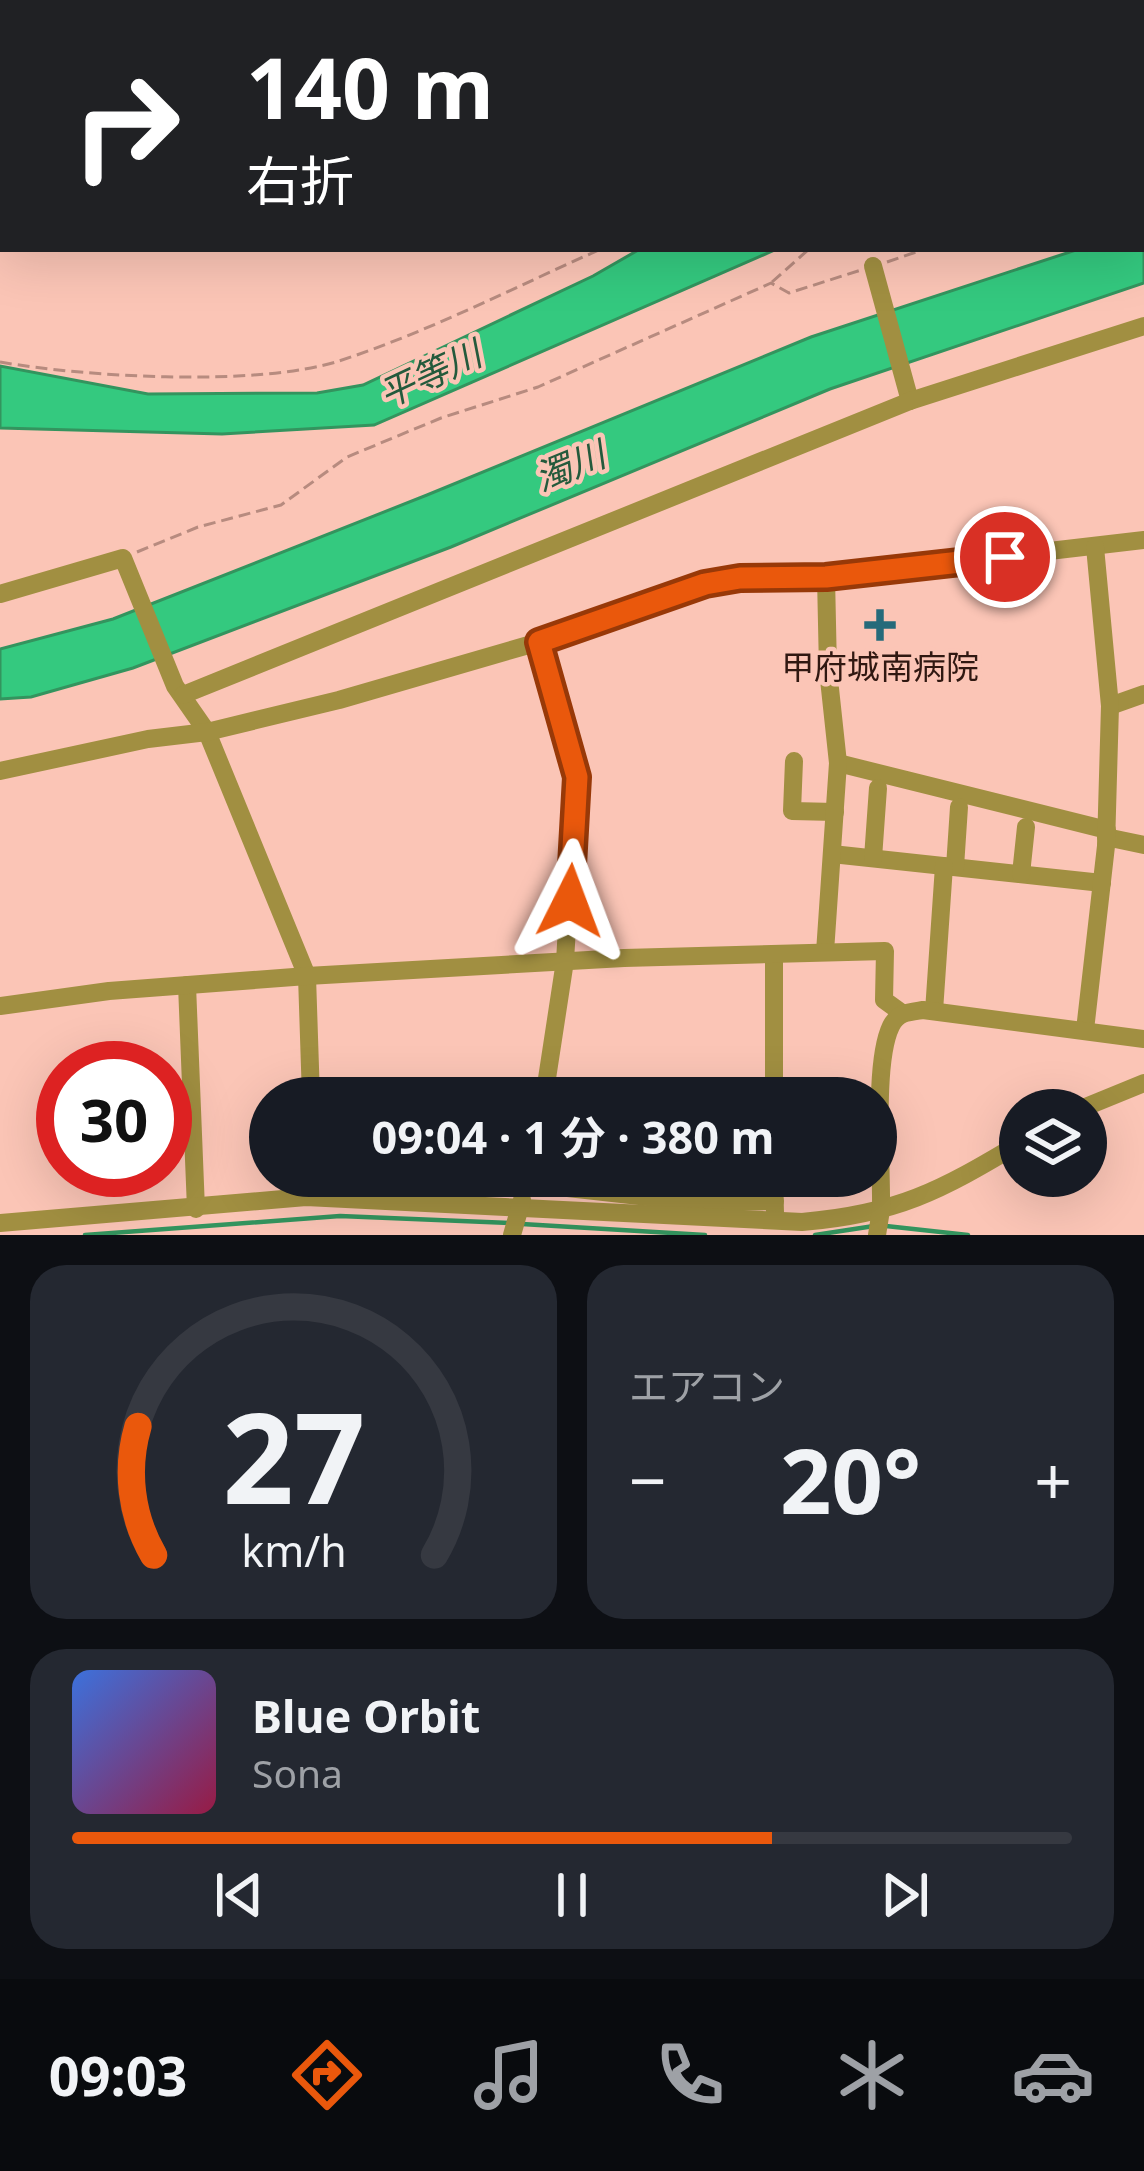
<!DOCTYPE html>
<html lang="ja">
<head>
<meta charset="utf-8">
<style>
	:root { --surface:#171b24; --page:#242831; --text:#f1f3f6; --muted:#9ea1a6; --line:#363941; --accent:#ea580c }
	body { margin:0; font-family:"Noto Sans","Noto Sans JP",sans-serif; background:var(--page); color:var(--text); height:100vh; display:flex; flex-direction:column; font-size:45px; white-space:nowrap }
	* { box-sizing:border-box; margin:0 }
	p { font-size:39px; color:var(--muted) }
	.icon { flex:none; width:66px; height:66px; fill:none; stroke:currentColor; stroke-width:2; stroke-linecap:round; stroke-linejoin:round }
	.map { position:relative; height:1235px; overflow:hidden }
	.panel { display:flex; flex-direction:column; gap:30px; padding:30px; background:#0d0f14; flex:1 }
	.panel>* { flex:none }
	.hud { position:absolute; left:0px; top:0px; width:1146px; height:252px; box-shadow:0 12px 48px #0002; background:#202124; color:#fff; overflow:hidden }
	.tools { position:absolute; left:999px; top:1089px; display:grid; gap:24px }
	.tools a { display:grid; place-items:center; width:108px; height:108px; border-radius:50%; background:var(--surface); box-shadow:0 12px 48px #0002; font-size:60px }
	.speed { position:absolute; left:36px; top:1041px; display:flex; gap:24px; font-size:60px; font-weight:700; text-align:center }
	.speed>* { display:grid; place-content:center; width:156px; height:156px; border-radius:50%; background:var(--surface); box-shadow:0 12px 48px #0002; line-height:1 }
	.speed .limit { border:18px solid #d22; background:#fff; color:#111 }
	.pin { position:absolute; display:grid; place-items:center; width:102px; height:102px; color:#fff; margin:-51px; border:6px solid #fff; border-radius:50%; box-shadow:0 3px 12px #0007 }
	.me { position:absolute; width:132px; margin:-66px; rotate:3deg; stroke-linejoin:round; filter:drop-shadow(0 0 9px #0008) }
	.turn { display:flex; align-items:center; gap:42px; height:252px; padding:0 48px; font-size:54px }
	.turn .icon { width:156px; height:156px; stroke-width:2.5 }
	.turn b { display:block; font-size:84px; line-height:102px }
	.big { font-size:90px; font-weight:700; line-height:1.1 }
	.panel .tile { flex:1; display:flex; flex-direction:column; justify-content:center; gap:18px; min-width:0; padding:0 42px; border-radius:36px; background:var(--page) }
	.panel .dial { align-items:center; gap:0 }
	.dial svg { height:312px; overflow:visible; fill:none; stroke:var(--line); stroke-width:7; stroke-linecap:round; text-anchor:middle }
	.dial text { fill:var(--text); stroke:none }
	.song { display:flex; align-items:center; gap:36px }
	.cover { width:144px; height:144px; border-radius:18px; background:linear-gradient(135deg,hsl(220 70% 55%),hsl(340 70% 35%)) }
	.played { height:12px; border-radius:6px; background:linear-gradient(90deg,var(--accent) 70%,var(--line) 70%) }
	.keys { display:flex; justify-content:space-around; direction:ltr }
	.heat { display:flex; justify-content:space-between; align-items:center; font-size:66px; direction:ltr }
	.panel .tiles { flex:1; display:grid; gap:30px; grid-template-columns:1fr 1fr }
	.tile:last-child { grid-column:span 2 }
	.trip { position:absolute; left:249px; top:1077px; width:648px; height:120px; border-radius:60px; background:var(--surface); box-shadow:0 12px 48px #0002; font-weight:700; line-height:120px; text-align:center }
	.tab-bar { display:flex; height:192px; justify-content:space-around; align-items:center; background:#090b0e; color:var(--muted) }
	.tab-bar .icon { width:84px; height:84px }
	.tab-bar .active { color:var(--accent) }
	.tab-bar b { font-size:54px; color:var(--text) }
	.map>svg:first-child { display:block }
	.water { fill:#34c97f; stroke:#33945e; stroke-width:3 }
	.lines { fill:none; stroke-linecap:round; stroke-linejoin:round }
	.stream { stroke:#33945e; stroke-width:4.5 }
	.path { stroke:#b78b7f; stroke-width:3; stroke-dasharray:12 6; stroke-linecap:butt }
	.minor { stroke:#a18f41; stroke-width:18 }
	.route-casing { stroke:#983908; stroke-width:30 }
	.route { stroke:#ea580c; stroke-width:21 }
	.poi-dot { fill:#256a7a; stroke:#fbc5b6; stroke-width:4.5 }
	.labels { text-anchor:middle; stroke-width:9; stroke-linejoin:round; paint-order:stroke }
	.poi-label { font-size:33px; fill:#301811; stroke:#fbc5b6 }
	.water-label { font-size:36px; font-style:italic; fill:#245a3c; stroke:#fbc5b6 }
</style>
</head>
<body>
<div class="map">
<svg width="1144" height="1235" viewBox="0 0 1144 1235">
	<rect width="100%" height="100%" fill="#fbc5b6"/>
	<g class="water">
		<path d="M1144 228V283L830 389 451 547 133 668 31 697 0 699V649L113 619 427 495 811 337 1079 249H1143Z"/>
		<path d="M640 249H777L374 425 222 434 0 428V366L148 394 317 393 363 385 593 276Z"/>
	</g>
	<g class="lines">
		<g class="stream">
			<path d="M522 1224 705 1235"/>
			<path d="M886 1226 968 1235"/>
			<path d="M85 1235 340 1216 510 1223"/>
			<path d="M815 1235 874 1226"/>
		</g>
		<g class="path">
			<path d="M934 3 939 0"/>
			<path d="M1143 36H1144"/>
			<path d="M1143 179H1144"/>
			<path d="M887 262 925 249"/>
			<path d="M772 282 809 249"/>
			<path d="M0 362C86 377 257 387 339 361 428 332 515 287 601 249"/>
			<path d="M137 552 198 527 281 505 347 457 441 418 538 387 771 283 789 293 861 270"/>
		</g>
		<g class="minor">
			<path d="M97 0V3"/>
			<path d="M317 0V3"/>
			<path d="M696 0 699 3"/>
			<path d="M532 3 533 0"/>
			<path d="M750 3 753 0"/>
			<path d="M849 3 852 0"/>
			<path d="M0 187H3"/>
			<path d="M873 266 910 401"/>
			<path d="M0 594 123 558 175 686 207 732 307 976 311 1098"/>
			<path d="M539 642 576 777 565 961 544 1098"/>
			<path d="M183 695 910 401 1144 326"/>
			<path d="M1110 706 1144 694"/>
			<path d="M794 761 792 811 835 812"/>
			<path d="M838 763 1107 830"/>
			<path d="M0 771 148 739 207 732 339 700 539 642 705 584 740 578 826 577 1144 540"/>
			<path d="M1106 837 1144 845"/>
			<path d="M832 854 1102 883"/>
			<path d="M873 858 878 788"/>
			<path d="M955 867 959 807"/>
			<path d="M1021 874 1026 827"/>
			<path d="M825 952 838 763 828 670 826 577"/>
			<path d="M774 954V1098"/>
			<path d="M187 985 196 1209"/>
			<path d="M0 1006 109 991 307 976 624 958 885 951 884 1000 902 1013"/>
			<path d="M934 1011 944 866"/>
			<path d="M1085 1030 1106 846 1110 706 1095 547"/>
			<path d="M1078 1110 1144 1083"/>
			<path d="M774 1176 775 1213"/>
			<path d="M532 1184 693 1202 775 1201"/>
			<path d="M0 1223 306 1197 802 1222C897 1214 940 1191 1020 1143"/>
			<path d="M512 1235 522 1200"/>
			<path d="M877 1235 881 1210C882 1166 873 1063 891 1026 898 1012 909 1012 923 1010L1144 1039"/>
		</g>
	</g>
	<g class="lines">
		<g class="route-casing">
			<path id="route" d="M570 901 577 777 539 642 705 584 740 578 826 577 1005 557"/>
		</g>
		<use href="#route" class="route"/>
	</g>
	<path class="poi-dot" d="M874 607h12v12h12v12h-12v12h-12v-12h-12v-12h12z"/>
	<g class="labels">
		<g class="poi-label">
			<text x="880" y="679">甲府城南病院</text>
		</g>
		<g class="water-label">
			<text transform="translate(430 374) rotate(-25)" y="13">平等川</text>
			<text transform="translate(570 466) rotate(-22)" y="13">濁川</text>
		</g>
	</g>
</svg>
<div class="tools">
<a><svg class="icon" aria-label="layers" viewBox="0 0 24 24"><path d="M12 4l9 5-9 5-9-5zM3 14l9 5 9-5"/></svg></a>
</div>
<div class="speed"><div class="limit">30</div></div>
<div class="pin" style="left:1005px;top:557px;background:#d93025"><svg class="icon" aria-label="arrive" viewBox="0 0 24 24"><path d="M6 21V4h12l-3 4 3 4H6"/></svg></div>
<svg class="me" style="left:570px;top:901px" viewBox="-20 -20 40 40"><path d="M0-17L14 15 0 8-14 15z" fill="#ea580c" stroke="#fff" stroke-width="4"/></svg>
<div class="trip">09:04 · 1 分 · 380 m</div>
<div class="hud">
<div class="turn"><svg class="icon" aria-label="right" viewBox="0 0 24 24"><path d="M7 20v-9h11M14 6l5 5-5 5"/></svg><div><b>140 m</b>右折</div></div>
</div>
</div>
<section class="panel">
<div class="tiles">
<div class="tile dial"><svg viewBox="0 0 100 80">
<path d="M14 69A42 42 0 1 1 86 69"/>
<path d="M14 69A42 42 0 0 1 10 36" stroke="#ea580c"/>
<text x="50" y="56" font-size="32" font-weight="700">27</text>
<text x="50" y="72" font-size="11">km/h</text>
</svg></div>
<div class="tile"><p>エアコン</p>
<div class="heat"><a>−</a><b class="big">20°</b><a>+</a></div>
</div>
<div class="tile">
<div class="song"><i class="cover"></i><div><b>Blue Orbit</b><p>Sona</p></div></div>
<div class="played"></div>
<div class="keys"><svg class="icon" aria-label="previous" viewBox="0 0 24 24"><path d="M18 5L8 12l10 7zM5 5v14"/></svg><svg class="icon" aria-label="pause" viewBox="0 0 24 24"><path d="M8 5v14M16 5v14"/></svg><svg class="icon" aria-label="next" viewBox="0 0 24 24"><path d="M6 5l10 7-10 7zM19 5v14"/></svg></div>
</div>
</div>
</section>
<nav class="tab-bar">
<b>09:03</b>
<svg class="icon active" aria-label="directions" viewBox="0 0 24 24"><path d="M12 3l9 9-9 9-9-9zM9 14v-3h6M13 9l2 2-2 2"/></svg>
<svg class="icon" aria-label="music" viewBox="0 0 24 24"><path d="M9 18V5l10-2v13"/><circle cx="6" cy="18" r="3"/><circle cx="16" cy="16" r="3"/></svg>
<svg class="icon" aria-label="phone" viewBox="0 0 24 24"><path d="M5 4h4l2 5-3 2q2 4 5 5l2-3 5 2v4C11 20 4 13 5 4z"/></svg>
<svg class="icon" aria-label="climate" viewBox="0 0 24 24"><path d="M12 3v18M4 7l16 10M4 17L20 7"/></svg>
<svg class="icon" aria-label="car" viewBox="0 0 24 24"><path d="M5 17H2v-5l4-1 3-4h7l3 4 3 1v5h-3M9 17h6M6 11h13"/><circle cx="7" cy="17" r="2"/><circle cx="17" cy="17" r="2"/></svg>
</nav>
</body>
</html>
